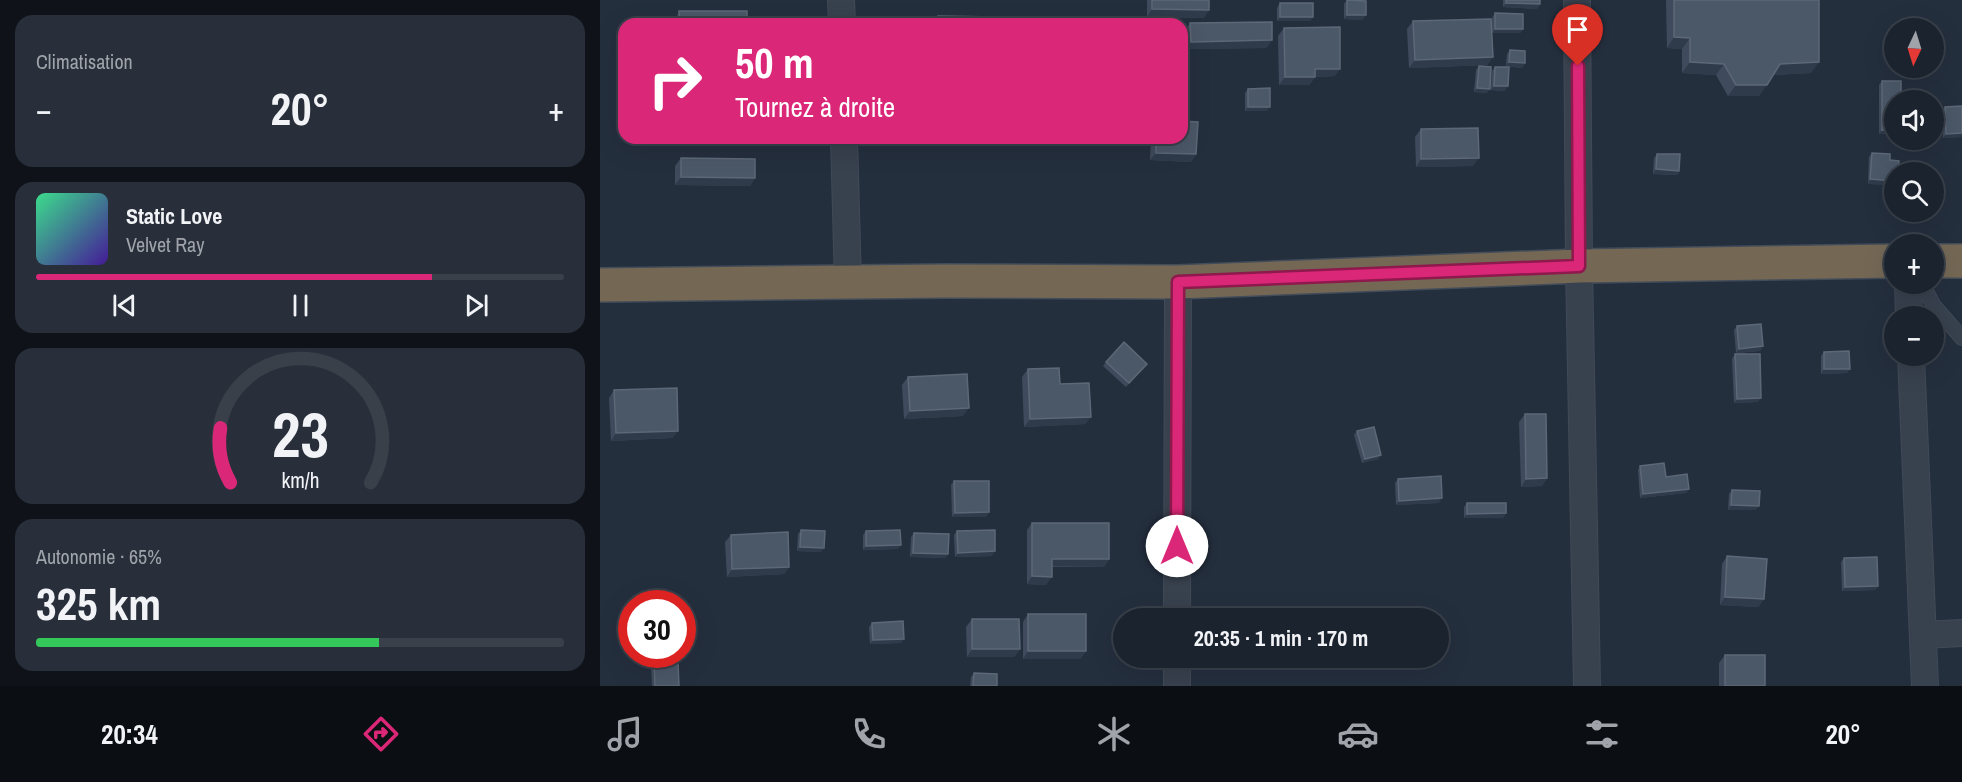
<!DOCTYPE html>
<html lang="fr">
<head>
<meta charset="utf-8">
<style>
	:root { --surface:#1b232e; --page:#282f3a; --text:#f1f3f6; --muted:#a0a4aa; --line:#39404a; --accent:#db2777 }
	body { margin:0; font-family:"Archivo Narrow",sans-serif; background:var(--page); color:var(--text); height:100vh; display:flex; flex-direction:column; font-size:22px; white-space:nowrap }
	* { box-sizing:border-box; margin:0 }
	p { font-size:20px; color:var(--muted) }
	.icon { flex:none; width:33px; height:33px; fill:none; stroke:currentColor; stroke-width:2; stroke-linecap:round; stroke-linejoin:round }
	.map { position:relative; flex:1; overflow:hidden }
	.side { display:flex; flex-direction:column; gap:15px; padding:15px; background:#0f1319; width:600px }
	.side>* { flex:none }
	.hud { position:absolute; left:18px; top:18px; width:570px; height:126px; border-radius:18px; box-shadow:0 6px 24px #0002,0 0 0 2px var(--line); background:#db2777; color:#fff; overflow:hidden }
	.needle { width:39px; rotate:184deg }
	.controls { position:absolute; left:1284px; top:18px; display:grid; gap:12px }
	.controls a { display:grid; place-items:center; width:60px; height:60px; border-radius:50%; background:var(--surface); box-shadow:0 6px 24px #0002,0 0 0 2px var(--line); font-size:30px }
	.speed { position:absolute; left:18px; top:590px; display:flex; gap:12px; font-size:30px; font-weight:700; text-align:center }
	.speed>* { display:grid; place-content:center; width:78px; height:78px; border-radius:50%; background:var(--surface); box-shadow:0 6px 24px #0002,0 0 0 2px var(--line); line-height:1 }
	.speed .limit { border:9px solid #d22; background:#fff; color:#111 }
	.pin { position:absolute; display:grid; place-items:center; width:51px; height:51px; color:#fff; margin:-62px -26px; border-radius:50% 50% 50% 0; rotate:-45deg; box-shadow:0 0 6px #0007 }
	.pin .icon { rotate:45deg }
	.me { position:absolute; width:66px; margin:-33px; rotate:0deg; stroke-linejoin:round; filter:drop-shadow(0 0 4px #0008) }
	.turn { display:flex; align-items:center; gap:21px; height:126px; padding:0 18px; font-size:27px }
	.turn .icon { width:78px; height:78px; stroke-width:2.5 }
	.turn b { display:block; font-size:42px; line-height:51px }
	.big { font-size:45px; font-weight:700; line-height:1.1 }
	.side .tile { flex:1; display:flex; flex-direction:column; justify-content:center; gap:9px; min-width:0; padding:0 21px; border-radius:18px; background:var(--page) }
	.side .dial { align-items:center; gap:0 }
	.dial svg { height:156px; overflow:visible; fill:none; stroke:var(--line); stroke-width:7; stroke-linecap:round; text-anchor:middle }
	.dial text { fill:var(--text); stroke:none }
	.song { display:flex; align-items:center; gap:18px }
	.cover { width:72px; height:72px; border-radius:9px; background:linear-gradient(135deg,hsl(150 70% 55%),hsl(260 70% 35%)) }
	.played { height:6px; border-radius:3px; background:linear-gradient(90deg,var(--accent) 75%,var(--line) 75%) }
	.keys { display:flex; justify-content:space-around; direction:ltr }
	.heat { display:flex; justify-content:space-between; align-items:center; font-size:33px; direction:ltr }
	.charge { height:9px; border-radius:4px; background:linear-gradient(90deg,#34c759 65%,var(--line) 0) }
	.trip { position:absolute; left:513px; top:608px; width:336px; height:60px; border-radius:30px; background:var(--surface); box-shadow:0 6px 24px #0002,0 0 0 2px var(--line); font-weight:700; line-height:60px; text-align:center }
	.tabs { display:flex; height:96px; justify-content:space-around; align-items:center; background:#0b0e12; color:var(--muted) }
	.tabs .icon { width:42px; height:42px }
	.tabs .active { color:var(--accent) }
	.tabs b { font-size:27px; color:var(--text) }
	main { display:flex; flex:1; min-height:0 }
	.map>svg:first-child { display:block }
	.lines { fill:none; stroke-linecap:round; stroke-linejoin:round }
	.lane-casing { stroke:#414a57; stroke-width:16 }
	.street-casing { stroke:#414a57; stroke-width:28 }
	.highway-casing { stroke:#434c59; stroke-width:36 }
	.lane { stroke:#38414e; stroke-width:14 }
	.street { stroke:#38414e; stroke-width:26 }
	.highway { stroke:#746855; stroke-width:33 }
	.wall { fill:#3f4b5c }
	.shaded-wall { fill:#2f3b4b }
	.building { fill:#4b5868; stroke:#5c6777; stroke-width:1.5 }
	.route-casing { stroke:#8e194d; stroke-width:15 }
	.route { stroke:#db2777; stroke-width:10 }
</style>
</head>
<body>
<main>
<section class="side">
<div class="tile"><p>Climatisation</p>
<div class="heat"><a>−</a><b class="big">20°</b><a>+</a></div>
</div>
<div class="tile">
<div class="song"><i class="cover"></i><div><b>Static Love</b><p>Velvet Ray</p></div></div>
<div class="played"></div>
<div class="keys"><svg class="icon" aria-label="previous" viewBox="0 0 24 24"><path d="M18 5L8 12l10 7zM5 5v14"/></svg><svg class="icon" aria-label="pause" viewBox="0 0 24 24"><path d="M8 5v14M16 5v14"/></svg><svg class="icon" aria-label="next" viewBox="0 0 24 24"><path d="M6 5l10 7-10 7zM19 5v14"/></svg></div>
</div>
<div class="tile dial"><svg viewBox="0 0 100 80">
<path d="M14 69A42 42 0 1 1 86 69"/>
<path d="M14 69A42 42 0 0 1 9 41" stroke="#db2777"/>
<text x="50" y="56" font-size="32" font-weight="700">23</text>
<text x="50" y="72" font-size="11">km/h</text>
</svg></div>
<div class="tile"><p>Autonomie · 65%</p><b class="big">325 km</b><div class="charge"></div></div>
</section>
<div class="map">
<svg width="1362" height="686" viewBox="0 0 1362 686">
	<rect width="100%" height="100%" fill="#242f3e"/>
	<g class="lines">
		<g class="lane-casing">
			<path id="lane" d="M1322 284 1334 306 1362 338"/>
		</g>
		<g class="street-casing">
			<g id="street">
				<path d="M241 0 242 24"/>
				<path d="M977 0 979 266 987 686"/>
				<path d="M244 138 248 283"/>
				<path d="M1308 284 1309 316"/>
				<path d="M1311 356 1325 686"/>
				<path d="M577 618 578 282"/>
				<path d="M1323 635 1362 633"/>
				<path d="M577 686V657"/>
			</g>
		</g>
		<g class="highway-casing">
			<g id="highway">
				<path d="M1334 261H1362"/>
				<path d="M0 285 344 281 578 282 979 266 1294 261"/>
			</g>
		</g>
		<use href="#lane" class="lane"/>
		<use href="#street" class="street"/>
		<use href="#highway" class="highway"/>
	</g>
	<g class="wall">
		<path d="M547 0H609L604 18 547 17Z"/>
		<path d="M747 0 763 20 744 19V4Z"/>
		<path d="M903 0H940V4L937 9 903 7Z"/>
		<path d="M1066 0H1219L1211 73 1173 75 1159 96H1128L1116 75 1082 73V49L1067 48Z"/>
		<path d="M680 3 713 17 710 21H677V8Z"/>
		<path d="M79 11 147 24H77V16Z"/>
		<path d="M895 13 923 29 920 33H892L893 57 887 65 809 68 807 29 813 21 892 31V18Z"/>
		<path d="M338 16 397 24H332Z"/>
		<path d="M590 23 672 40 666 48 585 49V31Z"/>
		<path d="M684 28 735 76 715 77 709 85H679L678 36Z"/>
		<path d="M910 50 925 63 922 68 906 66 907 54Z"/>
		<path d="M879 66 887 93 874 92 876 70Z"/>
		<path d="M895 67 905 91 891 90 892 71Z"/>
		<path d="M1282 81 1294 100V134H1279V85Z"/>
		<path d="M648 89 667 111H645V93Z"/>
		<path d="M1362 106V137L1343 138 1342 111 1345 107Z"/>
		<path d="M821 129 873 166 816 167 815 137Z"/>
		<path d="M551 138H582L596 154 591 162 550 160Z"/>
		<path d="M1272 153 1290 160 1294 172V185L1268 184 1269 157Z"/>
		<path d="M1057 154 1079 171 1077 175 1053 174 1054 158Z"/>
		<path d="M81 158 155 178 150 186 75 185V166Z"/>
		<path d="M1137 326 1163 346 1160 351 1136 353 1134 330Z"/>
		<path d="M1224 352 1250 369 1247 373 1221 374V356Z"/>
		<path d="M1135 354 1158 402 1134 403 1132 359Z"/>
		<path d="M506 362 547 364 526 387 503 366Z"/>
		<path d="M428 369 460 384 491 417 485 424 424 427 422 377Z"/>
		<path d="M308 377 363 416 304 419 302 385Z"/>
		<path d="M14 390 78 431 72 438 11 441 9 398Z"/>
		<path d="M925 414 947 478 942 486 921 487 919 422Z"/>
		<path d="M757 431 781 455 778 459 762 463 754 435Z"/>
		<path d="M1040 466 1066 477 1089 489 1086 493 1040 498 1038 470Z"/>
		<path d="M798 479 839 503 796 505 795 483Z"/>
		<path d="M354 481 389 512 386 517H352L351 485Z"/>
		<path d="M1132 490 1156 510H1128L1129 494Z"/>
		<path d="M867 503 906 513 903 518H864V507Z"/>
		<path d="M432 523 509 559 504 567H452L446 585 427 584V530Z"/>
		<path d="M201 530 221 552 197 551 198 534Z"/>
		<path d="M266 531 298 549 263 550V535Z"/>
		<path d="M357 531 392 556 355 557 354 535Z"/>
		<path d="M314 533 346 558 310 557 311 537Z"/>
		<path d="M131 535 189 567 184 574 127 577 125 542Z"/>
		<path d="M1127 556 1164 599 1158 607 1120 605 1122 564Z"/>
		<path d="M1244 558 1278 586 1275 590 1242 591 1241 562Z"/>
		<path d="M428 614 486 651 480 659H423V622Z"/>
		<path d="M372 619 420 649 414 657H367L366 627Z"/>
		<path d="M272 623 301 643 270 644 269 627Z"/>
		<path d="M1125 655 1165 686H1119V663Z"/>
		<path d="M54 663 79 686H52L51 668Z"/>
		<path d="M374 673 397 686H370L371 677Z"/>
	</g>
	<g class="shaded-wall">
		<path d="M906 3 940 4 937 9 903 7Z"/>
		<path d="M552 9 609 10 604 18 547 17Z"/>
		<path d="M747 15H766L763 20 744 19Z"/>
		<path d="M680 17H713L710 21H677Z"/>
		<path d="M895 29H923L920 33H892Z"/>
		<path d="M1074 37 1090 38 1082 49 1067 48Z"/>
		<path d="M672 40 666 48 585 49 591 42Z"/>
		<path d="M893 57 887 65 809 68 815 60Z"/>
		<path d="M909 62 925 63 922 68 906 66Z"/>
		<path d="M1090 62 1124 64 1116 75 1082 73Z"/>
		<path d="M1219 62 1211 73 1173 75 1180 64Z"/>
		<path d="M715 69H740L735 76 715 77 709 85H679L685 77Z"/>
		<path d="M1136 85H1167L1159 96H1128Z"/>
		<path d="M894 86H908L905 91 891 90Z"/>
		<path d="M877 88 890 89 887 93 874 92Z"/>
		<path d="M648 107H670L667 111H645Z"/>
		<path d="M1282 130H1294V134H1279Z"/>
		<path d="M1362 133V137L1343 138 1346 134Z"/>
		<path d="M556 153 596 154 591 162 550 160Z"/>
		<path d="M879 158 873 166 816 167 821 159Z"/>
		<path d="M1056 169 1079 171 1077 175 1053 174Z"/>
		<path d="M81 177 155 178 150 186 75 185Z"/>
		<path d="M1270 179 1294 181V185L1268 184Z"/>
		<path d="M1163 346 1160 351 1136 353 1139 349Z"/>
		<path d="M1224 369H1250L1247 373 1221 374Z"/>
		<path d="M1161 398 1158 402 1134 403 1137 399Z"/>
		<path d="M369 408 363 416 304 419 310 411Z"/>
		<path d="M491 417 485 424 424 427 430 419Z"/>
		<path d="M78 431 72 438 11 441 16 433Z"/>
		<path d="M781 455 778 459 762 463 765 459Z"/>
		<path d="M947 478 942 486 921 487 926 479Z"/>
		<path d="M1089 489 1086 493 1040 498 1043 494Z"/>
		<path d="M842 498 839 503 796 505 799 501Z"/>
		<path d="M1131 505 1159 506 1156 510H1128Z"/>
		<path d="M389 512 386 517H352L355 513Z"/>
		<path d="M906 513 903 518H864L867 514Z"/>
		<path d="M301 545 298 549 263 550 266 546Z"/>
		<path d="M200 547 224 548 221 552 197 551Z"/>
		<path d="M395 551 392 556 355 557 358 553Z"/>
		<path d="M313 553 348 554 346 558 310 557Z"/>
		<path d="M452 559H509L504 567 446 566Z"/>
		<path d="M189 567 184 574 127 577 132 569Z"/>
		<path d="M432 576 452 577 446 585 427 584Z"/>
		<path d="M1278 586 1275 590 1242 591 1245 587Z"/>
		<path d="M1125 597 1164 599 1158 607 1120 605Z"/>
		<path d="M304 639 301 643 270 644 273 640Z"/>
		<path d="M372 649H420L414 657H367Z"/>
		<path d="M428 651H486L480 659H423Z"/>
	</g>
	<g class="building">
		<path d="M552 0H609V10L552 9Z"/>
		<path d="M747 0 766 1V15H747Z"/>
		<path d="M906 0H940V4L906 3Z"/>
		<path d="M1074 0H1219V62L1180 64 1167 85H1136L1124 64 1090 62V38L1074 37Z"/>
		<rect x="680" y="3" width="33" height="14"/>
		<path d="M79 11H147V24H80Z"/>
		<path d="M895 13 923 14V29H895Z"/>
		<path d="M338 16 397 17V24H338Z"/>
		<path d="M891 19 893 57 815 60 813 21Z"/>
		<path d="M672 22V40L591 42 590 23Z"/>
		<path d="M740 27V69H715V77H685L684 28Z"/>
		<rect x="582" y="28" width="1" height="17"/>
		<path d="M910 50 925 51V63L909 62Z"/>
		<path d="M879 66 891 67 890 89 877 88Z"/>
		<path d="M895 67H909L908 86H894Z"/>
		<path d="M1282 81H1301V100H1294V130H1282Z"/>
		<path d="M670 88V107H648V89Z"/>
		<path d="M1362 106V133L1346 134 1345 107Z"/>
		<path d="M582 121 598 122 596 154 556 153V138H582Z"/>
		<path d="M878 128 879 158 821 159V129Z"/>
		<path d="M1272 153 1290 154V160L1299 161 1298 172H1294V181L1270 179Z"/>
		<path d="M1057 154H1080L1079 171 1056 169Z"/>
		<path d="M81 158 155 159V178L81 177Z"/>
		<path d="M1161 324 1163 346 1139 349 1137 326Z"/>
		<path d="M524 342 547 364 529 383 506 362Z"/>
		<path d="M1249 351 1250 369H1224V352Z"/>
		<path d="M1135 354H1160L1161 398 1137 399Z"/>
		<path d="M459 368 460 384 489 383 491 417 430 419 428 369Z"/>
		<path d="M367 374 369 408 310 411 308 377Z"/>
		<path d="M77 388 78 431 16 433 14 390Z"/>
		<path d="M925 414H946L947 478 926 479Z"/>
		<path d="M774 427 781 455 765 459 757 431Z"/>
		<path d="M1064 463 1066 477 1087 474 1089 489 1043 494 1040 466Z"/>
		<path d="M841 476 842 498 799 501 798 479Z"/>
		<path d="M354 481H389V512L355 513Z"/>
		<path d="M1132 490 1160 491 1159 506 1131 505Z"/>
		<path d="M867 503H906V513L867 514Z"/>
		<path d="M432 523H509V559H452V577L432 576Z"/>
		<path d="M201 530 225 531 224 548 200 547Z"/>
		<path d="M300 530 301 545 266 546V531Z"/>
		<path d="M395 530V551L358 553 357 531Z"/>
		<path d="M188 532 189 567 132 569 131 535Z"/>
		<path d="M314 533 349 534 348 554 313 553Z"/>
		<path d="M1127 556 1167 559 1164 599 1125 597Z"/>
		<path d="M1277 557 1278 586 1245 587 1244 558Z"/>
		<rect x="428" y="614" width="58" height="37"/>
		<path d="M372 619H419L420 649H372Z"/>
		<path d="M303 621 304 639 273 640 272 623Z"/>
		<rect x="1125" y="655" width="40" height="31"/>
		<path d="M78 662 79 686H55L54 663Z"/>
		<path d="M374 673 397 674V686H373Z"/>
	</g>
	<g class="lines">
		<g class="route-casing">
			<path id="route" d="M577 546 578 282 979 266 978 66"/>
		</g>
		<use href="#route" class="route"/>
	</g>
</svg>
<div class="controls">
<a><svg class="needle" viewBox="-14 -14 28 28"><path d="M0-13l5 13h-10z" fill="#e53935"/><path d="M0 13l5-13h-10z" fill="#a0a4aa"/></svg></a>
<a><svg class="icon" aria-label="sound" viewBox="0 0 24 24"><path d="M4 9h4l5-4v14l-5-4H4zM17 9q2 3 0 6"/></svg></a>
<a><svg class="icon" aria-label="search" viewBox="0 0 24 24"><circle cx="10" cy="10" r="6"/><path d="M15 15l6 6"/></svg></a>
<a>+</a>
<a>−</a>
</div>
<div class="speed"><div class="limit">30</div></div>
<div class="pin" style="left:978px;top:66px;background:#d93025"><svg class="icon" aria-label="arrive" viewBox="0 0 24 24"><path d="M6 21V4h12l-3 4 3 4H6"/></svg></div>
<svg class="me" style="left:577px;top:546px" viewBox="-20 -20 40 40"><circle r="19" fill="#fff"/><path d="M0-13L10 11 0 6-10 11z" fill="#db2777"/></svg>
<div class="trip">20:35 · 1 min · 170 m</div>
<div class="hud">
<div class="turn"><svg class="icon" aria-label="right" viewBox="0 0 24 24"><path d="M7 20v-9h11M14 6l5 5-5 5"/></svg><div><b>50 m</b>Tournez à droite</div></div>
</div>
</div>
</main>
<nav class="tabs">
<b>20:34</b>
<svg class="icon active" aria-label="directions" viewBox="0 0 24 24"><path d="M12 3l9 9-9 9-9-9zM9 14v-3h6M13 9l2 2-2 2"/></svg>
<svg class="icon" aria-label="music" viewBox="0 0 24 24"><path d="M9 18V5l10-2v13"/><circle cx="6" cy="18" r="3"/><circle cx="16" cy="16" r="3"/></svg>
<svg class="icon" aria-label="phone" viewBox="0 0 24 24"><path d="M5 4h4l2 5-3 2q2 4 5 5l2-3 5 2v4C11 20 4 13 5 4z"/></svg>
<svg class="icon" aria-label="climate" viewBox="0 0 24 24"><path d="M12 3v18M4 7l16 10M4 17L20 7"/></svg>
<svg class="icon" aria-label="car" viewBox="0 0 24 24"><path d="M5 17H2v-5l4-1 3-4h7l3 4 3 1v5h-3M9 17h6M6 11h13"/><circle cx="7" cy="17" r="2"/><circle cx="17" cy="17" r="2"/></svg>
<svg class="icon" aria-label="filters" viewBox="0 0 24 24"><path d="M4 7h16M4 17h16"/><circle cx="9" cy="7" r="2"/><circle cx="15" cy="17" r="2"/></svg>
<b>20°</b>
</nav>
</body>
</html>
